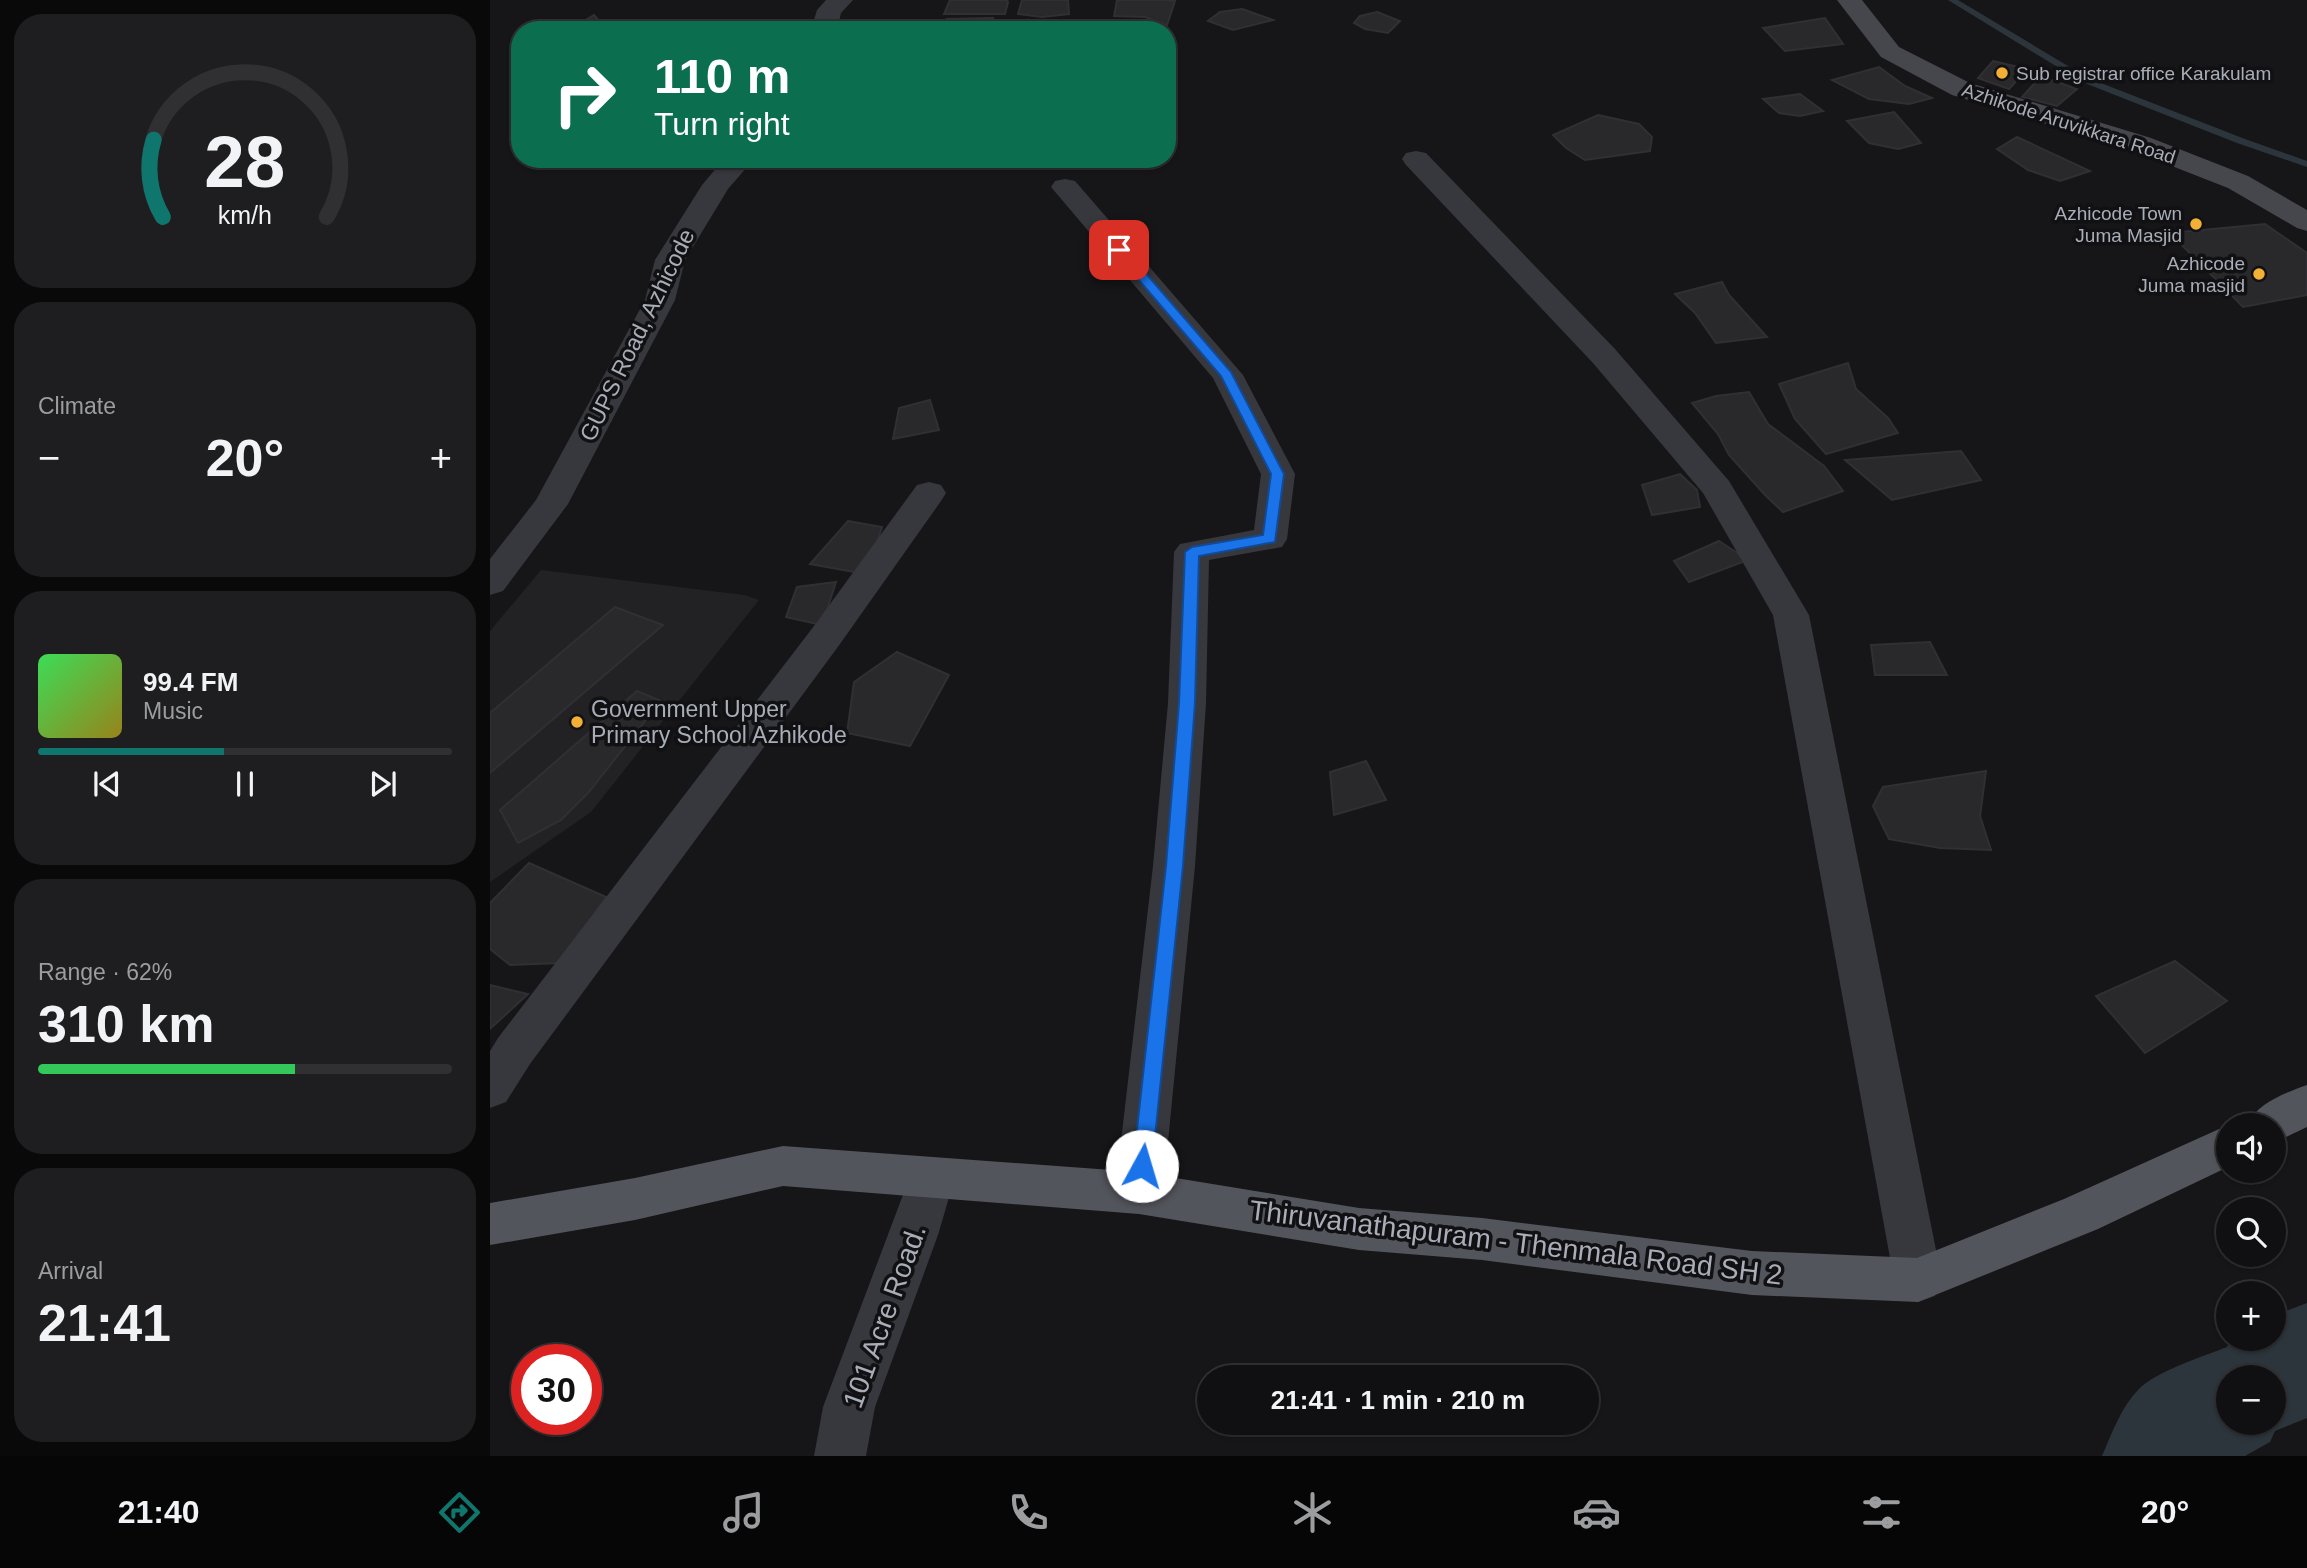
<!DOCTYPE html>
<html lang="en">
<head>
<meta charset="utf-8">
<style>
	:root { --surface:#101012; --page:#1e1e20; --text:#f1f3f6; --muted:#9c9d9f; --line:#303032; --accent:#0f766e }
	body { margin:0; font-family:Helvetica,sans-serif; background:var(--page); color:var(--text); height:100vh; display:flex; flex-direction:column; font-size:26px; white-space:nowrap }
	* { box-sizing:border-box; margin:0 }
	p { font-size:23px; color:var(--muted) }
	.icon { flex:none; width:38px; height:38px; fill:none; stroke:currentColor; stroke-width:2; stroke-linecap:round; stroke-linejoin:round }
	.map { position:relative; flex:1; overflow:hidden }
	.drawer { display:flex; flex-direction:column; gap:14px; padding:14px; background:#09090a; width:490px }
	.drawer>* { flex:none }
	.hud { position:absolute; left:21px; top:21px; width:665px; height:147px; border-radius:28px; box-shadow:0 2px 5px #0004,0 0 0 2px var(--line); background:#0b6e4f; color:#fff; overflow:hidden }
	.fabs { position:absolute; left:1726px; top:1113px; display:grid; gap:14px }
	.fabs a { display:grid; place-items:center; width:70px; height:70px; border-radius:50%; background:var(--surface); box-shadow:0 2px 5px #0004,0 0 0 2px var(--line); font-size:35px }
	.speed { position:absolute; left:21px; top:1344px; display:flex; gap:14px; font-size:35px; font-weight:700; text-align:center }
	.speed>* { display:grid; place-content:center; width:91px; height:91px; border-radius:50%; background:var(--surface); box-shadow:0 2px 5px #0004,0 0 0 2px var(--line); line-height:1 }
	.speed .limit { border:10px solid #d22; background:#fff; color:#111 }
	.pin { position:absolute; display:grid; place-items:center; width:60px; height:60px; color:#fff; margin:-30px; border-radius:14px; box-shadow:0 4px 10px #0006 }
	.me { position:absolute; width:77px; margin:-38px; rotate:6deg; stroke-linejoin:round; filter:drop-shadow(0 0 5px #0008) }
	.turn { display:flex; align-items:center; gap:24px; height:147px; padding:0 28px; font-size:32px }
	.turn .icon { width:91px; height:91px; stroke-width:2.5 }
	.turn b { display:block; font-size:49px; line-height:60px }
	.big { font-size:52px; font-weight:700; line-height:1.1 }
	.drawer .card { flex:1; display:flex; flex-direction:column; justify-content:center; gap:10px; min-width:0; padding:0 24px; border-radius:28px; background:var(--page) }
	.drawer .dial { align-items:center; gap:0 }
	.dial svg { height:182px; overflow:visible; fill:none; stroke:var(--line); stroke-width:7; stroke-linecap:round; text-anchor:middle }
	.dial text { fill:var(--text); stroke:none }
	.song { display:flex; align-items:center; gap:21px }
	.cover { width:84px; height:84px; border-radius:10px; background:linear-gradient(135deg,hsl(130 70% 55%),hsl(50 70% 35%)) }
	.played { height:7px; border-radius:4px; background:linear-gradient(90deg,var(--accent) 45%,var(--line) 45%) }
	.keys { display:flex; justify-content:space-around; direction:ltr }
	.heat { display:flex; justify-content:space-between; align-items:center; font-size:38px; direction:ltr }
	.charge { height:10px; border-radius:5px; background:linear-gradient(90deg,#34c759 62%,var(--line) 0) }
	.trip { position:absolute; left:707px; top:1365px; width:402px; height:70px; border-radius:35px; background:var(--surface); box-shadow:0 2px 5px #0004,0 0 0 2px var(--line); font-weight:700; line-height:70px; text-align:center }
	.dock { display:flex; height:112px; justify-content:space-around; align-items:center; background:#060607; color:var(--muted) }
	.dock .icon { width:49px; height:49px }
	.dock .current { color:var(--accent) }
	.dock b { font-size:32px; color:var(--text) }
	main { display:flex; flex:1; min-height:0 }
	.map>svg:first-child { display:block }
	.built { fill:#222225 }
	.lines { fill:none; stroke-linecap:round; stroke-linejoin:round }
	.stream { fill:#2c353c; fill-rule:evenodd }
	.river { fill:#2c353c; fill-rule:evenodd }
	.building { fill:#29292c; stroke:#303034; stroke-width:2 }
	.street { fill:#37383d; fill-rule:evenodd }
	.secondary { fill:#45474d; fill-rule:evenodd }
	.primary { fill:#53555c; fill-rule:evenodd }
	.route { fill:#1a73e8; stroke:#114b97; stroke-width:2 }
	.poi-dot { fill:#f2b134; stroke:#111113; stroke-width:2.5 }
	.labels { text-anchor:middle; stroke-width:7; stroke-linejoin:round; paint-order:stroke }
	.far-poi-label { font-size:19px; fill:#a8adb8; stroke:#111113; text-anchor:end }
	.far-street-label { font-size:19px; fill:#a8adb8; stroke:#111113 }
	.street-label { font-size:23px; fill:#a8adb8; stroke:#111113 }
	.poi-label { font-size:23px; fill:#a8adb8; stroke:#111113; text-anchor:start }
	.near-street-label { font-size:28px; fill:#a8adb8; stroke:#111113 }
</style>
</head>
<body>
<main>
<section class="drawer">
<div class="card dial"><svg viewBox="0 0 100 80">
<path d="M14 69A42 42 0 1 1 86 69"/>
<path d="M14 69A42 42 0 0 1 10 35" stroke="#0f766e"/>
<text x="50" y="56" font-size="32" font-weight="700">28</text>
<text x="50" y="72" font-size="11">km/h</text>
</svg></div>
<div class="card"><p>Climate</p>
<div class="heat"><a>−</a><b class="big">20°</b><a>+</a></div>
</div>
<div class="card">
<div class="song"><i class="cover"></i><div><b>99.4 FM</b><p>Music</p></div></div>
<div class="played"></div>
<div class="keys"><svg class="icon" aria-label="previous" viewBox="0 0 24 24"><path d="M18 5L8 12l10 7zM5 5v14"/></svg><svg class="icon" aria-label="pause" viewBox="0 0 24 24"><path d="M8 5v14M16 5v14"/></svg><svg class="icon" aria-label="next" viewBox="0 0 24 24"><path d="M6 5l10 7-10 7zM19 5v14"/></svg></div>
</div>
<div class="card"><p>Range · 62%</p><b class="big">310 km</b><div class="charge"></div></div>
<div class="card"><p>Arrival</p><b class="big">21:41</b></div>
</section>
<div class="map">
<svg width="1817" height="1456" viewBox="0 0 1817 1456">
	<rect width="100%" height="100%" fill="#161618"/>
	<path class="built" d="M51 570 254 595 269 600 101 812 0 882V631Z"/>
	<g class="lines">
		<path class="stream" d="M1458 0H1468L1598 78 1755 139 1817 161V167L1747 143 1592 82Z"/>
		<path class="river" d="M1817 1303V1418L1785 1431 1780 1442 1755 1456H1612C1622 1433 1631 1407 1649 1389 1665 1372 1714 1356 1737 1347L1740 1339H1783V1316ZM1738 1377H1783V1423H1738Z"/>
	</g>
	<g class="building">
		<path d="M460 0H517L518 2 515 14H454Z"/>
		<path d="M532 0H578L579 14 552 17 528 14Z"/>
		<path d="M627 0H679L685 1 677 25 655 17 624 16Z"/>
		<path d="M752 9 783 20 743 30 718 21 730 12Z"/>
		<path d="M887 12 910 21 898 33 875 29 864 23 870 16Z"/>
		<path d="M104 15 117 30H79Z"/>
		<path d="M503 18 507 25 536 20 528 30H462L457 19Z"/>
		<path d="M1335 18 1353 44 1295 51 1273 28Z"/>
		<path d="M1503 61 1537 69 1519 89 1488 78Z"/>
		<path d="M1389 67 1415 86 1442 98 1419 104 1379 99 1342 80Z"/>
		<path d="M1551 76 1587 89 1567 106 1532 97Z"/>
		<path d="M1310 94 1333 111 1310 116 1289 113 1273 99Z"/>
		<path d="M1404 112 1431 143 1408 149 1379 143 1357 121Z"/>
		<path d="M1108 115 1149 124 1162 137 1160 151 1095 160 1076 148 1063 135Z"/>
		<path d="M1527 137 1600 171 1570 181 1538 170 1507 149Z"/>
		<path d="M1775 224 1817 253V295L1753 307 1680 233Z"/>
		<path d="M1232 282 1239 295 1277 337 1226 343 1205 313 1185 294Z"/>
		<path d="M1358 363 1366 389 1398 418 1408 433 1336 454 1305 419 1289 384Z"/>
		<path d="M1259 392 1278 424 1334 466 1353 491 1293 512 1275 495 1239 455 1228 434 1202 403 1226 396Z"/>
		<path d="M440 400 449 430 403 439 409 408Z"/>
		<path d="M1471 451 1491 480 1402 500 1355 460Z"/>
		<path d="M1190 474 1207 490 1210 507 1162 515 1152 485Z"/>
		<path d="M358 521 392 527 376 574 320 564Z"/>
		<path d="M1229 541 1258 560 1199 582 1184 561Z"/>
		<path d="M346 582 332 625 296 617 307 587Z"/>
		<path d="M125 607 173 625 0 773V713Z"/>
		<path d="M1440 642 1457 675H1385L1381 645Z"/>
		<path d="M407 652 459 675 420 746 357 733 364 682Z"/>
		<path d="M147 691 171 701 98 793 71 820 28 843 10 810Z"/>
		<path d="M876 761 896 800 844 815 840 772Z"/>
		<path d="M1496 771 1490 816 1501 850 1450 848 1399 839 1383 806 1393 787Z"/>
		<path d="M39 863 116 897 71 963 20 965 0 949V903Z"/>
		<path d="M1685 961 1737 1001 1655 1053 1606 996Z"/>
		<path d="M0 985 38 994 0 1029Z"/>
	</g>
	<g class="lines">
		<g class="street">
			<path d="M336 0H363L351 13 347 30H321L327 10Z"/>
			<path d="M926 151 936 153 1125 349 1239 481 1319 615 1452 1280 1445 1296 1428 1302 1411 1296 1404 1280 1283 615 1213 493 1103 363 916 165 912 159 916 153Z"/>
			<path d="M234 159H264L238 189 195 260 185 300 78 504 13 591 0 595V559L46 500 155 300 165 260 212 185Z"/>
			<path d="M575 179 585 181 753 375 805 474 797 539 792 547 719 560 716 703 705 866 673 1193 666 1208 649 1214 632 1208 625 1193 663 866 678 703 684 552 690 544 764 530 771 474 723 378 561 187 565 181Z"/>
			<path d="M439 482 451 485 456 493 451 501 350 644 40 1064 16 1102 0 1108V1051L8 1038 324 626 427 485Z"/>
			<path d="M442 1157 459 1163 465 1177 448 1235 385 1407 376 1456H324L333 1407 425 1163Z"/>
		</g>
		<path class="secondary" d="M1347 0H1372L1409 47 1480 83 1661 138 1758 176 1817 210V231L1807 228 1738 188 1641 150 1462 95 1391 57Z"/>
		<g class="primary">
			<path d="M1817 1085V1127L1783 1143V1125H1757C1767 1103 1795 1093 1817 1085Z"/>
			<path d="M1738 1125V1167L1608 1229 1428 1302 1262 1295 992 1260 869 1250 649 1214 293 1186 145 1220 0 1245V1203L145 1178 293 1146 649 1172 869 1208 992 1218 1262 1251 1427 1258 1574 1199Z"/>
		</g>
	</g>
	<path class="route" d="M629 246 633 247 741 372 794 474 785 542 709 556 705 703 693 866 662 1166 659 1172 652 1174 645 1172 643 1166 676 866 689 703 695 552 702 547 773 535 781 474 731 376 625 252V247Z"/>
	<g class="poi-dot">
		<circle cx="1512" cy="73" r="7"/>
		<circle cx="1706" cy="224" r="7"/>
		<circle cx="1769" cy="274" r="7"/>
		<circle cx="87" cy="722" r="7"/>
	</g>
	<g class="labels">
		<g class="far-poi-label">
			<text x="1526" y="80" text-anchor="start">Sub registrar office Karakulam</text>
			<text x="1692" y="220">Azhicode Town<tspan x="1692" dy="22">Juma Masjid</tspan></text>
			<text x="1755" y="270">Azhicode<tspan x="1755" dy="22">Juma masjid</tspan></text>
		</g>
		<g class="far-street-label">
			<text transform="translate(1579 123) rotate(18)" y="7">Azhikode Aruvikkara Road</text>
		</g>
		<g class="street-label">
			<text transform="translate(147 335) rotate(-64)" y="8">GUPS Road, Azhicode</text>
		</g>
		<g class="poi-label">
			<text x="101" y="717">Government Upper<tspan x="101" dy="26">Primary School Azhikode</tspan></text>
		</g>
		<g class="near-street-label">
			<text transform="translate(1026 1242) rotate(7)" y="10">Thiruvanathapuram - Thenmala Road SH 2</text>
			<text transform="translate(394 1316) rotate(-70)" y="10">101 Acre Road.</text>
		</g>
	</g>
</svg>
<div class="fabs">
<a><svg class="icon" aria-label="sound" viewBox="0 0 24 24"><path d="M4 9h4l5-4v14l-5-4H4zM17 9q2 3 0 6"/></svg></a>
<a><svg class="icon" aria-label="search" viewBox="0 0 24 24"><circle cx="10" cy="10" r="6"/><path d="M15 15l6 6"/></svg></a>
<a>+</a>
<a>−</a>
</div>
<div class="speed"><div class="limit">30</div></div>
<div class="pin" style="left:629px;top:250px;background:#d93025"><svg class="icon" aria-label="arrive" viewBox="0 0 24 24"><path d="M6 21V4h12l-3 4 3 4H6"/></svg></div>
<svg class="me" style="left:652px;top:1166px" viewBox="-20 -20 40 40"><circle r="19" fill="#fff"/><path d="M0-13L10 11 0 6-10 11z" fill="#1a73e8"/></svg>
<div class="trip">21:41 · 1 min · 210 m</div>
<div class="hud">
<div class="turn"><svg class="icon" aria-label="right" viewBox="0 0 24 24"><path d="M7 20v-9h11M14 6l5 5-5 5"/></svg><div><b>110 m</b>Turn right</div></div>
</div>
</div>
</main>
<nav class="dock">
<b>21:40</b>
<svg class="icon current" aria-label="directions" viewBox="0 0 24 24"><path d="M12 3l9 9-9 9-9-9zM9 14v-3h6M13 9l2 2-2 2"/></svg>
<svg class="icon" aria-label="music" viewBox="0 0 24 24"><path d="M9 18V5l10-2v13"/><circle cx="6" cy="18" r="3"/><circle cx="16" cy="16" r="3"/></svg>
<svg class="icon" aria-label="phone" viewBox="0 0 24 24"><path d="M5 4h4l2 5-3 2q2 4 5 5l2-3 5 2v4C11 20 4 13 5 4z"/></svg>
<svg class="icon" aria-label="climate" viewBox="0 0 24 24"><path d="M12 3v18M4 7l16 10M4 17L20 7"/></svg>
<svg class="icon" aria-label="car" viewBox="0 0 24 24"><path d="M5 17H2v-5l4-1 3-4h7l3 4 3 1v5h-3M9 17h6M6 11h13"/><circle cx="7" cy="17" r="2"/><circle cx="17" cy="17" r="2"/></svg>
<svg class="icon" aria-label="filters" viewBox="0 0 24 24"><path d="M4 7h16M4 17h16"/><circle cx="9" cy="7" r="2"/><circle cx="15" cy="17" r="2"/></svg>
<b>20°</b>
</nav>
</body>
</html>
